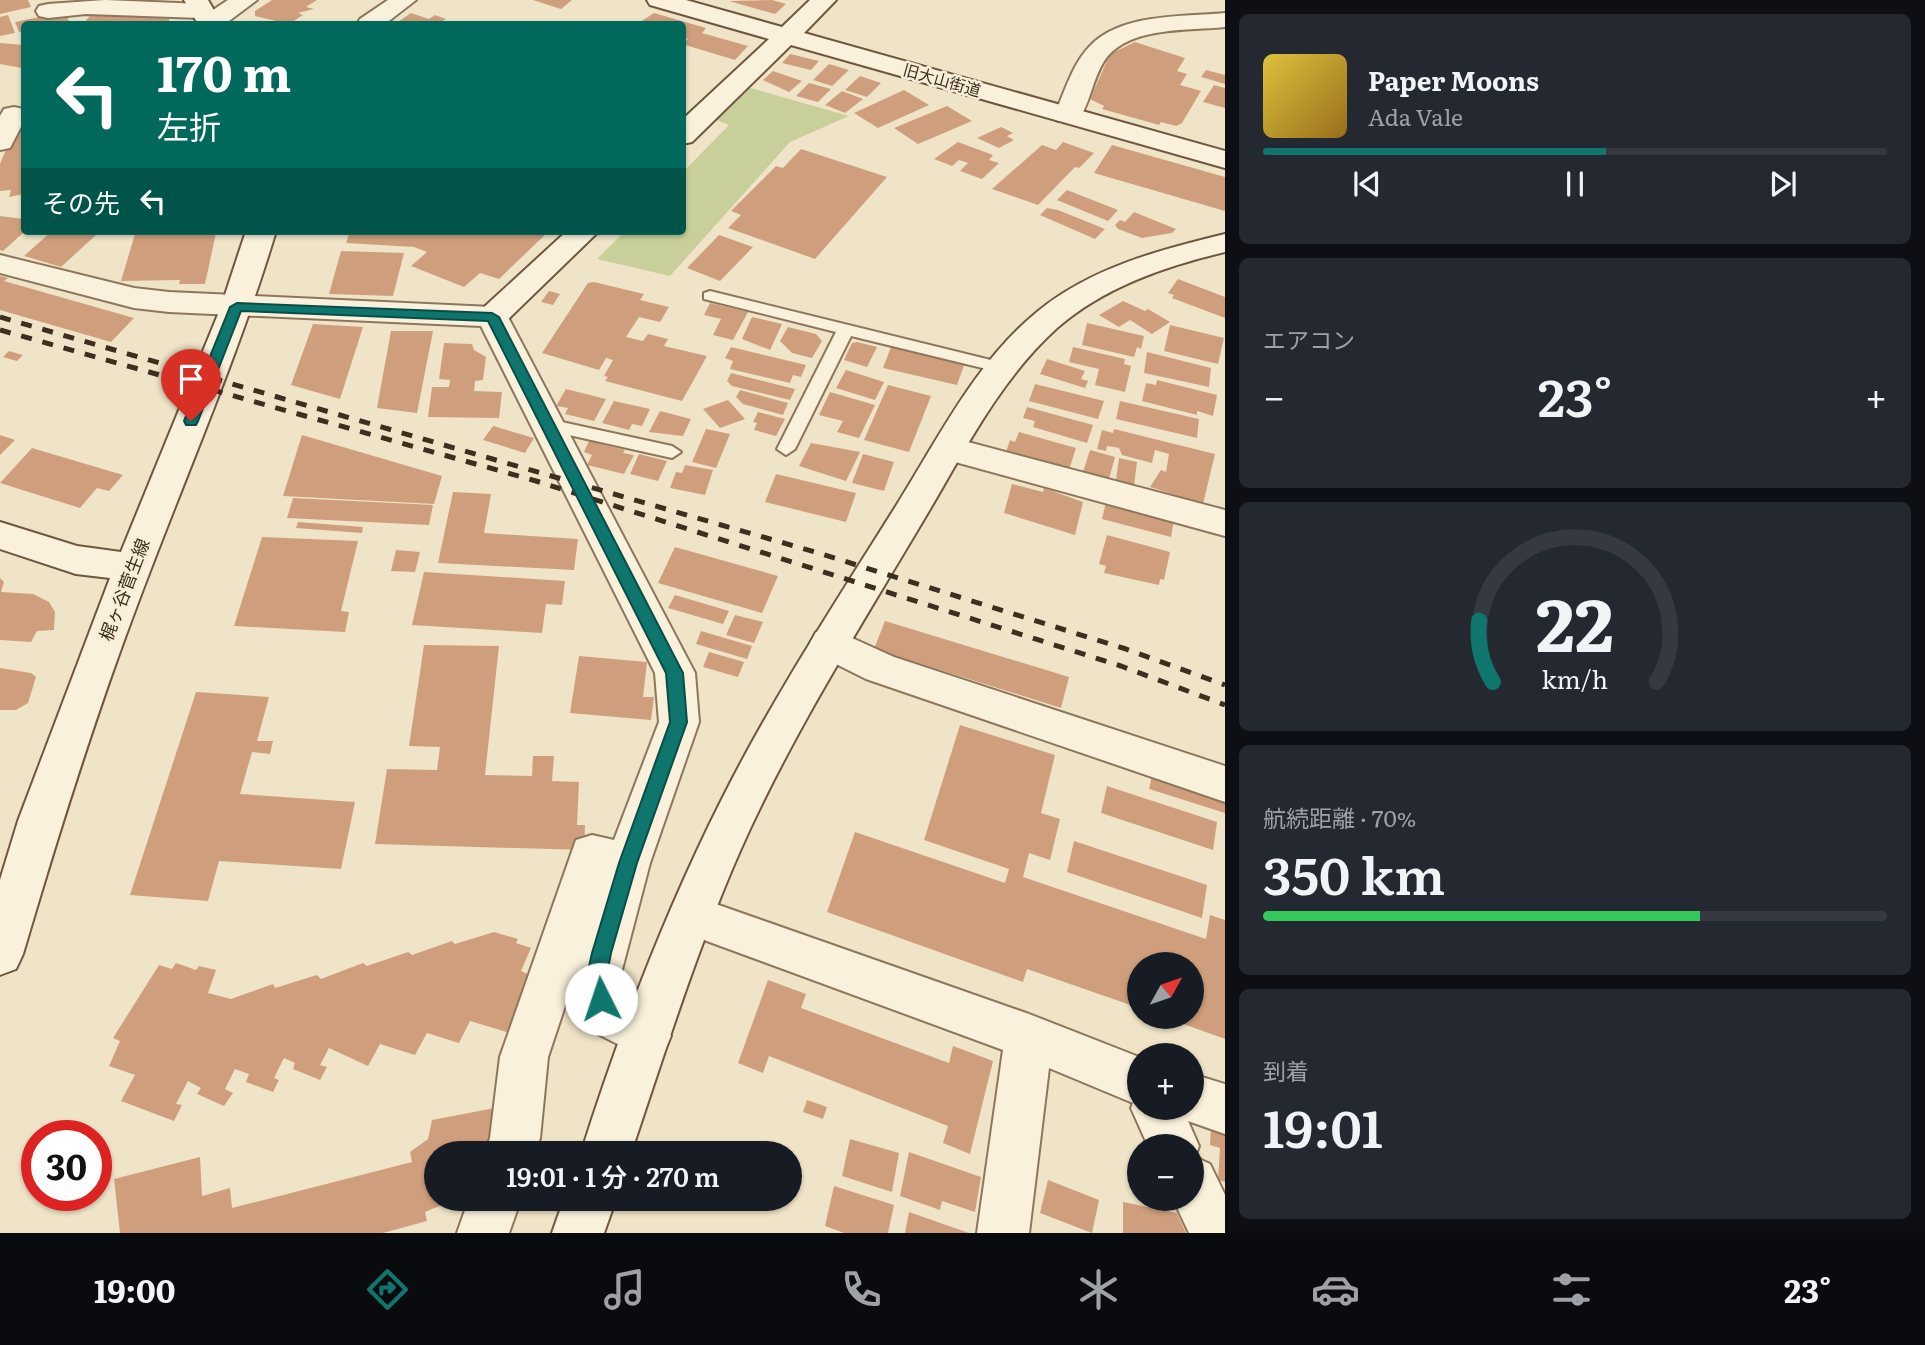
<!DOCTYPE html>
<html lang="ja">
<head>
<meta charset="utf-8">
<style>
	:root { --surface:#171b24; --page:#242831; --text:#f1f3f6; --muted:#9ea1a6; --line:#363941; --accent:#0f766e }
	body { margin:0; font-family:Literata,"Noto Sans JP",serif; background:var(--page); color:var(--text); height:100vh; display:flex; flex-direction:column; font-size:26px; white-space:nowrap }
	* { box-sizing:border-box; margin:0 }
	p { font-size:23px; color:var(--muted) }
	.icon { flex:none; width:38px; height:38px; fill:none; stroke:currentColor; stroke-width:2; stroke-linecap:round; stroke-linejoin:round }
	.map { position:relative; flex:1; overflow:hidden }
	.drawer { display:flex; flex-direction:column; gap:14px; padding:14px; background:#0d0f14; width:700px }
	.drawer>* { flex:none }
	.banner { position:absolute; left:21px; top:21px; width:665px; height:214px; border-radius:7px; box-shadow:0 2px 5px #0004; background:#00695c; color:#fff; overflow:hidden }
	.needle { width:46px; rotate:50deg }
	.buttons { position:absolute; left:1127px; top:952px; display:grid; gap:14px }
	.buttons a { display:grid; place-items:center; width:77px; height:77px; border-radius:50%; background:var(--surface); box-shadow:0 2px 5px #0004; font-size:35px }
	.speed { position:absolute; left:21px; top:1120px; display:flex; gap:14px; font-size:35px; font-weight:700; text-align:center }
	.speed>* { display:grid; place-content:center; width:91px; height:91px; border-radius:50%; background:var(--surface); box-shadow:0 2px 5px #0004; line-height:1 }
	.speed .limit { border:10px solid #d22; background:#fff; color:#111 }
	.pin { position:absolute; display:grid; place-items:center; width:60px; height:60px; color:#fff; margin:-72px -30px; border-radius:50% 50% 50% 0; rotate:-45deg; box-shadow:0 0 7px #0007 }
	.pin .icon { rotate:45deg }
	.me { position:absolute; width:77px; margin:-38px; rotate:356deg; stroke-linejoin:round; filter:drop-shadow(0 0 5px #0008) }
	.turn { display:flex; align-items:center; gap:24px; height:147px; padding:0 21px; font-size:32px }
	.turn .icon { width:91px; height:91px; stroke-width:2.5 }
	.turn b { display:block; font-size:49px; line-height:60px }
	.then { display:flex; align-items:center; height:66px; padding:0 21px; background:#0003; gap:14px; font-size:26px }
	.big { font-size:52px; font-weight:600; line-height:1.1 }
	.drawer .widget { flex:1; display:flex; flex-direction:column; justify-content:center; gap:10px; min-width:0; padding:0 24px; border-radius:10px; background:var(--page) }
	.drawer .dial { align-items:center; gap:0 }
	.dial svg { height:182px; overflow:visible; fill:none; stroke:var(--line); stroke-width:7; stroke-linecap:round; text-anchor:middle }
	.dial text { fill:var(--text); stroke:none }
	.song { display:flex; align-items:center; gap:21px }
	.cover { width:84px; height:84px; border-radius:10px; background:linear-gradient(135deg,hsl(50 70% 55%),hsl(40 70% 35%)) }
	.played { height:7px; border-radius:4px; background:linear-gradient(90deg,var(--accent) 55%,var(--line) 55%) }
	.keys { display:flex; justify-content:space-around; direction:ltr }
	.heat { display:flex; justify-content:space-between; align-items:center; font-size:38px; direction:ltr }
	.charge { height:10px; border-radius:5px; background:linear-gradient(90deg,#34c759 70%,var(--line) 0) }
	.trip { position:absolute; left:424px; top:1141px; width:378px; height:70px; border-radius:35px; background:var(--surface); box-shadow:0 2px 5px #0004; font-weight:600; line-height:70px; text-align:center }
	.tab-bar { display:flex; height:112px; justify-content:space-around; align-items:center; background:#090b0e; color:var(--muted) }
	.tab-bar .icon { width:49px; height:49px }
	.tab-bar .current { color:var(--accent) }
	.tab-bar b { font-size:32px; color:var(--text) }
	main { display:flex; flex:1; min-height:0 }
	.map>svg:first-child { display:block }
	.green { fill:#c9cf9b }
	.building { fill:#cf9f7d }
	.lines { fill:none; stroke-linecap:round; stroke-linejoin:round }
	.lane-casing { stroke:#8d765c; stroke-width:4 }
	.street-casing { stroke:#8d765c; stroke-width:4 }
	.secondary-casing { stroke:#6f573f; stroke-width:4 }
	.lane { fill:#faf1dc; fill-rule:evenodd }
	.street { fill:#faf1dc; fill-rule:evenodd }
	.secondary { fill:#faf1dc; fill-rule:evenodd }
	.rail { stroke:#3d2e20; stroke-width:5; stroke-dasharray:11 11; stroke-linecap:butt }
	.route { fill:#0f766e; stroke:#0a4d48; stroke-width:2 }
	.labels { text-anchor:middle; stroke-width:5; stroke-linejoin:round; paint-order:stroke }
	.far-street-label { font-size:16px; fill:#3d2e20; stroke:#f7eed8 }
	.street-label { font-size:18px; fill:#3d2e20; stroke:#f7eed8 }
</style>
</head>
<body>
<main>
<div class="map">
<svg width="1225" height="1233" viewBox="0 0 1225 1233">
	<rect width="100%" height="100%" fill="#f0e4c8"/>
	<path class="green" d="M744 86 849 116 790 142 670 276 597 259 625 231H682L683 172 729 125 712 118Z"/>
	<g class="building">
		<path d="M0 0H28L31 7 0 14Z"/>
		<path d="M272 0H317L306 7 314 9 298 13 303 15 289 24 255 16V11Z"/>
		<path d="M533 0H572L561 9Z"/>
		<path d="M772 0 786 4 775 14 729 1Z"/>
		<path d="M94 11 169 19V24H83Z"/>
		<path d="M64 12 69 21 24 24V31L19 32 15 22Z"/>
		<path d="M411 13 429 19 435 15 446 19 438 24H395Z"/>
		<path d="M654 13 706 28 702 33 748 46 735 60 682 44 688 39 682 37V24H637Z"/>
		<path d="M8 15 15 33 0 36V17Z"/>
		<path d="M1135 42 1185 58 1177 71 1187 74 1180 85 1201 91 1182 123 1176 126 1161 122 1159 125 1102 109 1104 106 1090 99 1110 54Z"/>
		<path d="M0 43 24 45V66L22 68 0 64Z"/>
		<path d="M790 54 819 61 811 70 782 63Z"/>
		<path d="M829 64 849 70 832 86 813 80Z"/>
		<path d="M1206 70 1225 75V84L1201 77Z"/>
		<path d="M773 71 802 81 789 92 763 80Z"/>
		<path d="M860 76 881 83 867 97 845 90Z"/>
		<path d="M809 83 831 89 818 102 796 96Z"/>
		<path d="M1214 85 1225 88V108L1203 102Z"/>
		<path d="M904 90 929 105 878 128 854 113Z"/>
		<path d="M842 91 863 99 845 113 825 105Z"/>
		<path d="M947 106 972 121 918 144 894 128Z"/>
		<path d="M1001 127 1013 133 1007 136 1014 140 999 148 977 138Z"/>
		<path d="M15 128H24V194L9 197 11 190 0 191V164Z"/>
		<path d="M958 142 993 155 989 160 999 163 982 179 960 171 968 163 959 160 952 166 934 159Z"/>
		<path d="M1063 142 1094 153 1079 168 1075 167 1038 205 992 189 1042 145 1056 150Z"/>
		<path d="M1112 145 1225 177V211L1094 173Z"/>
		<path d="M801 149 887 177 815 259 728 228 741 215 731 211 776 166 783 168Z"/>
		<path d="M1067 190 1118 210 1108 221 1057 200Z"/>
		<path d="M1047 208 1058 210 1105 229 1095 239 1040 215Z"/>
		<path d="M1134 212 1176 229 1172 233 1142 238 1118 229 1115 225 1120 220 1125 222Z"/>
		<path d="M0 216 24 219V232L3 251 0 250Z"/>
		<path d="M52 231H86L97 234 61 267 24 256Z"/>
		<path d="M156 231 216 233 205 284H179L180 280 121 281 135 234H155Z"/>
		<path d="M350 231H549L499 279 480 273 464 287 411 266 427 252 414 247 346 243Z"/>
		<path d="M719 235 753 247 720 281 687 268Z"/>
		<path d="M341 251 404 253 393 296 329 294Z"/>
		<path d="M0 276 8 278 4 281 134 318 111 342 0 310Z"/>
		<path d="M1178 279 1225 297V318L1172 298 1174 295 1168 293Z"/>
		<path d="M594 282 644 294 640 300 669 307 660 322 639 317 626 337 643 341 648 334 668 339 664 346 707 356 682 401 605 381 608 377 604 376 613 360 606 358 599 370 542 353 588 283Z"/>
		<path d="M549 291 560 294 553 305 541 302Z"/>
		<path d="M1123 301 1145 311 1148 309 1170 322 1152 334 1130 320 1119 327 1099 315Z"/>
		<path d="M710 303 748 312 733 340 713 335 721 319 704 315Z"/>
		<path d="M752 317 782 324 770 350 742 339Z"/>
		<path d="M1087 323 1144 336 1141 349 1137 347 1134 357 1082 345Z"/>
		<path d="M313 324 363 327 340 399 291 385Z"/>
		<path d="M1170 325 1224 338 1218 364 1164 351Z"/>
		<path d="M788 327 816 334 822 341 812 358 792 353 780 341Z"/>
		<path d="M391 331H433L417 413 377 408Z"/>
		<path d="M857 342 877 347 867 367 844 360 852 343Z"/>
		<path d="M444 343 472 344 474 350 486 357 483 380 475 381 474 391 502 392 499 418 428 417 432 387H449L450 380 439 379Z"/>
		<path d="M731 347 806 365 801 377 793 375 790 383 730 369 733 361 725 358Z"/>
		<path d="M891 347 964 365 957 385 883 368Z"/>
		<path d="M1073 347 1125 359 1124 364 1131 366 1125 392 1095 385 1099 369 1069 362Z"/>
		<path d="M9 351 23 355 17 361 3 357Z"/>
		<path d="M1147 352 1211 368 1209 387 1144 373Z"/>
		<path d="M1047 359 1085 371 1081 379 1088 381 1085 388 1040 374Z"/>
		<path d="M846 370 884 382 875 400 836 388Z"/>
		<path d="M731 373 795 389 790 400 732 386 727 381Z"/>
		<path d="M1157 380 1217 395 1213 416 1197 411V415L1142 401 1146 383 1156 385Z"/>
		<path d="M1035 384 1104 401 1098 419 1029 401Z"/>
		<path d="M888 385 931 396 909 452 864 440Z"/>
		<path d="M566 389 606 399 594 421 565 414 568 408 556 406Z"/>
		<path d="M740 390 788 403 783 415 743 404 736 397Z"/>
		<path d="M830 392 875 405 859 438 837 432 843 421 819 415Z"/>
		<path d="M728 400 745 419 720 428 703 409Z"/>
		<path d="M614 401 650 409 642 426 632 424 629 430 602 423Z"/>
		<path d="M1120 401 1199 419 1197 438 1116 419Z"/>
		<path d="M1027 407 1093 425 1087 443 1033 427 1035 421 1023 418Z"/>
		<path d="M660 411 691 419 683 436 649 432Z"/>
		<path d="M758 412 785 419 776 436 754 430 757 423 753 422Z"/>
		<path d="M493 426 534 438 525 453 483 440Z"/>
		<path d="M706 429 730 434 716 468 692 462Z"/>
		<path d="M1114 429 1215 454 1203 504 1150 487 1161 470 1166 472 1169 454 1155 450 1152 463 1122 455 1119 448 1107 446 1106 451 1097 449 1102 430 1113 433Z"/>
		<path d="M1019 432 1076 448 1069 470 1006 452 1010 440 1015 442Z"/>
		<path d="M0 435 15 440 0 455Z"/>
		<path d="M302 435 442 476 434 504 283 496Z"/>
		<path d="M589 441 625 450 623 453 634 455 624 474 587 465 592 455 584 452Z"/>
		<path d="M811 443 860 452 846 481 799 466Z"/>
		<path d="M32 448 123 475 109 491 97 488 80 508 0 483Z"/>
		<path d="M1090 450 1115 457 1109 479 1083 472Z"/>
		<path d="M639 454 667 461 658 481 630 474Z"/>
		<path d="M863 454 894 462 884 491 852 483Z"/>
		<path d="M1119 458 1137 462 1134 485 1116 480Z"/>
		<path d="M685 465 713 470 705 495 670 488 676 472 682 473Z"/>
		<path d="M776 474 856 493 846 522 765 502Z"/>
		<path d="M1012 484 1043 492 1044 488 1083 502 1075 535 1004 513Z"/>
		<path d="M453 492 491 494 484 533 578 539 574 570 438 563Z"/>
		<path d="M293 498 433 505 429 525 287 518Z"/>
		<path d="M1106 502 1174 520 1171 537 1102 519Z"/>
		<path d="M298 522 363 527 362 533 296 528Z"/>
		<path d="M1107 535 1170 552 1164 580 1160 579 1159 585 1104 573 1106 566 1099 564Z"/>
		<path d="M262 537 358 541 341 611 349 612 345 632 234 626Z"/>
		<path d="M675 547 778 576 762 613 658 583Z"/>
		<path d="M396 550 420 552 415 572 391 571Z"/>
		<path d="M424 572 565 581 562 605 546 604 542 633 412 625Z"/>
		<path d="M0 578 4 582 1 592 33 594 49 602 55 612 54 630 37 631 31 642 0 640Z"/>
		<path d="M675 595 729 611 723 624 668 608Z"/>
		<path d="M735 615 763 622 754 643 726 635Z"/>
		<path d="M885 621 1069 677 1061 708 874 649Z"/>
		<path d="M701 631 752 646 747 659 696 644Z"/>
		<path d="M424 645 499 646 485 775 532 776 533 756H554L552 781 579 782 577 825H585L584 850 375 844 387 769 437 770 440 747 409 746Z"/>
		<path d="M709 652 744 662 738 677 703 667Z"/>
		<path d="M579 656 647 662 643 697H654L651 720 570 713Z"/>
		<path d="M0 668 31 673 36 677 28 703 16 710H0Z"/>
		<path d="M196 692 269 697 257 741H273L270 754 252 752 240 794 355 802 341 869 219 861 208 901 130 895Z"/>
		<path d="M960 725 1055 755 1041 813 1060 819 1050 860 1029 853 1023 877 1206 939 1210 915 1225 920V1039L1164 1017H1192V964H1139V1008L1027 969 1023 982 827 912 855 832 1005 883 1009 869 924 840Z"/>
		<path d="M1153 771 1225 798V813L1149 789Z"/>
		<path d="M1107 786 1217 822 1213 850 1101 813Z"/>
		<path d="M1074 841 1207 885 1202 918 1067 872Z"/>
		<path d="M494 932 518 939 516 943 531 948 521 971 535 977 510 1033 470 1021 459 1043 427 1033 415 1055 380 1044 368 1066 329 1048 320 1065 327 1067 320 1080 293 1069 295 1063 284 1058 274 1078 279 1080 273 1092 246 1082 249 1074 235 1069 225 1089 233 1093 224 1106 197 1094 201 1088 188 1081 176 1104 182 1105 174 1121 121 1101 135 1075 109 1066 120 1041 113 1038 159 965 172 969 176 963 196 970 199 966 216 970 208 993 231 999 273 984 275 988 317 975 321 979 363 963 367 966 408 952 412 955 452 941 455 944Z"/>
		<path d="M768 980 806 994 801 1008 949 1063 953 1046 993 1061 970 1154 943 1143 948 1126 769 1056 763 1073 738 1063Z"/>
		<path d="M807 1100 827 1107 823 1119 803 1112Z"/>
		<path d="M495 1108 490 1153H436V1199H456L425 1212 427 1221 383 1233H120L114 1179 200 1157 202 1196 230 1188 232 1208 412 1162 410 1152 428 1139 432 1120Z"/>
		<path d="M1211 1126 1225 1130V1182L1218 1180 1220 1148 1210 1145Z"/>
		<path d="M850 1139 899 1153 892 1192 842 1176Z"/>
		<path d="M909 1152 981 1177 975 1212 942 1201 940 1210 900 1196Z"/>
		<path d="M1048 1180 1099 1200 1092 1233 1040 1213Z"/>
		<path d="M834 1186 894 1205 888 1233H844L825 1226Z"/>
		<path d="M1123 1202 1177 1213 1186 1233H1123Z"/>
		<path d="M909 1212 969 1233H905Z"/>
	</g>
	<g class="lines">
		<g class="lane-casing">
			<g id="lane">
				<path d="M710 291 1003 363 1011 368 1003 373 851 336 795 449 786 455 777 449 836 332 704 299V293Z"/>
				<path d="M548 419 672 446 681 452 672 458 542 429 539 425Z"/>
			</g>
		</g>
		<g class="street-casing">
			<g id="street">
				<path d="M105 0 202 4 213 10 228 0H257L225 24H199L201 18 86 14 48 18 39 16 36 11 39 6 48 4Z"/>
				<path d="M388 0H416L385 24H357L360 19Z"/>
				<path d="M1225 13V27C1189 31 1133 26 1107 57 1093 75 1091 102 1078 121H1058L1054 115C1065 92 1072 65 1089 47 1120 13 1183 17 1225 13Z"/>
				<path d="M14 107 24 109V121L10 148 0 150V116L4 109Z"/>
				<path d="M0 255 134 288 169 292 492 307 503 310 508 317 695 673 699 722 650 863 618 985 624 998 664 1020 671 1036 664 1052 647 1059 590 1030 572 985 548 1057 540 1138 535 1153H485L490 1138 500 1057 576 840 592 835 614 840 659 722 655 673 481 326 169 312 134 308 0 273Z"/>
				<path d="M949 437 1225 510V536L937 457 932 449 937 441Z"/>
				<path d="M830 628 894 657 1225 766V802L866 679 816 654 810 643 816 632Z"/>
				<path d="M693 896 1029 1014 1139 1057V1108H1192V1074L1225 1084V1134L1188 1121 1199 1146 1195 1157 1210 1164 1225 1195V1233H1189L1173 1199H1192V1146H1148L1131 1108 1133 1103 1049 1068 1029 1233H977L1003 1050 677 930 670 916 677 902Z"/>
				<path d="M469 1199H521L509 1233H457Z"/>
			</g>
		</g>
		<g class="secondary-casing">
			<g id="secondary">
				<path d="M184 0H208L222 24H198Z"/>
				<path d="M647 0H686L782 27 810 0H836L804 33 1225 151V168L791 45 692 142 682 144V120L769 39 650 5Z"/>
				<path d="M246 231H276C238 357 185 477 139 600 95 716 58 835 23 954L16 969 0 975V880L18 821 110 578 76 574 0 549V522L77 546 121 552 221 307Z"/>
				<path d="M567 231H599L503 324 492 327 481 324 476 317 481 310Z"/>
				<path d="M1225 234V252C1166 266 1104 287 1057 328 997 382 961 458 920 526 857 632 790 738 740 851 697 949 665 1052 631 1153H581C619 1033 665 912 722 799 773 697 836 602 896 506 938 439 975 363 1037 312 1090 268 1159 250 1225 234Z"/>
				<path d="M564 1199H616L604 1233H552Z"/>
			</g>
		</g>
		<use href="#lane" class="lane"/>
		<use href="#street" class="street"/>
		<use href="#secondary" class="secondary"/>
		<g class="rail">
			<path d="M0 317 815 552 1126 649 1225 685"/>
			<path d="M0 330 536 481 1121 666 1225 705"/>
		</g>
	</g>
	<path class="route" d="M237 303 492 313 499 317 683 673 687 722 637 863 611 953 605 985 611 999 608 1006 601 1008 594 1006 585 985 592 953 619 863 670 722 666 673 488 321 241 311 198 421 196 425H186L184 421 230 307Z"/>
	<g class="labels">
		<g class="far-street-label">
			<text transform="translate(942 80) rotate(16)" y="6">旧大山街道</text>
		</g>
		<g class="street-label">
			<text transform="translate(125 590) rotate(-69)" y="6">梶ヶ谷菅生線</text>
		</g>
	</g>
</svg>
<div class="buttons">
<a><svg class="needle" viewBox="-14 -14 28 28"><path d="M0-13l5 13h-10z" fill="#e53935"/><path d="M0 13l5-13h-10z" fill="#9ea1a6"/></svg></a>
<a>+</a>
<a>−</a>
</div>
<div class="speed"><div class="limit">30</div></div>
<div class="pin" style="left:191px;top:421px;background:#d93025"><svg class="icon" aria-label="arrive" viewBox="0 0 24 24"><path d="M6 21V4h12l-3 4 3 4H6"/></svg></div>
<svg class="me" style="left:601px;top:999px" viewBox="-20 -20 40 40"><circle r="19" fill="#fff"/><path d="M0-13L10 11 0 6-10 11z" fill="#0f766e"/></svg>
<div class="trip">19:01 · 1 分 · 270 m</div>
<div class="banner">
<div class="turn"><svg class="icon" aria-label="left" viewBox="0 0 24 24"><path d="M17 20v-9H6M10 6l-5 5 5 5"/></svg><div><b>170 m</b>左折</div></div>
<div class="then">その先<svg class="icon" aria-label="left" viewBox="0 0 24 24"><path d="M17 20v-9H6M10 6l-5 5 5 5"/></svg></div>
</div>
</div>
<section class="drawer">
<div class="widget">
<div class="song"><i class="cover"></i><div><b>Paper Moons</b><p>Ada Vale</p></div></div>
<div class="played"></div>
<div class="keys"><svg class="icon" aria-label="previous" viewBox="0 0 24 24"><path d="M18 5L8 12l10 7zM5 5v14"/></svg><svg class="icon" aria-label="pause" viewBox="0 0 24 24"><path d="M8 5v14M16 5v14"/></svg><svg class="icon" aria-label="next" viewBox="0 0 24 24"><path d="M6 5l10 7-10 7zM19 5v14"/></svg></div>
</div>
<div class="widget"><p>エアコン</p>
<div class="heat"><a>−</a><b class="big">23°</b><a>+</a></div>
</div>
<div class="widget dial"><svg viewBox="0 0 100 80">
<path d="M14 69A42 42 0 1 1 86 69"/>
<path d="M14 69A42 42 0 0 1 8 42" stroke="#0f766e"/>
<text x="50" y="56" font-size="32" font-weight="700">22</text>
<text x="50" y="72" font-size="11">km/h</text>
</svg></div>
<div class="widget"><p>航続距離 · 70%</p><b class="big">350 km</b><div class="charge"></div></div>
<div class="widget"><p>到着</p><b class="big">19:01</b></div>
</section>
</main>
<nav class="tab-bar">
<b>19:00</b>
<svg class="icon current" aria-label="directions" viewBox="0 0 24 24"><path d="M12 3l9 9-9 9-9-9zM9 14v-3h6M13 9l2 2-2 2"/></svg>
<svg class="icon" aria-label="music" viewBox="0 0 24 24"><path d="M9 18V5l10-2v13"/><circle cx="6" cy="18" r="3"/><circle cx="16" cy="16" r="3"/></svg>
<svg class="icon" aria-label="phone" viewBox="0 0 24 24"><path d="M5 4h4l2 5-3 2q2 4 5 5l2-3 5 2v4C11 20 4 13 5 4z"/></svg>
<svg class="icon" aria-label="climate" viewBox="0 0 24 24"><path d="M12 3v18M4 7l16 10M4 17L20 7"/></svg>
<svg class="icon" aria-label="car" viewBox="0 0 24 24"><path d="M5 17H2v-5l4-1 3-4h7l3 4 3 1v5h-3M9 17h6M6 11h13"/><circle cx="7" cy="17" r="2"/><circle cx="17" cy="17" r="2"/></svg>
<svg class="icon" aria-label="filters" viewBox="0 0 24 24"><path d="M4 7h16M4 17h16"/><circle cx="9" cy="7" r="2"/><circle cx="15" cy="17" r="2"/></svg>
<b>23°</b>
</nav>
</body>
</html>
